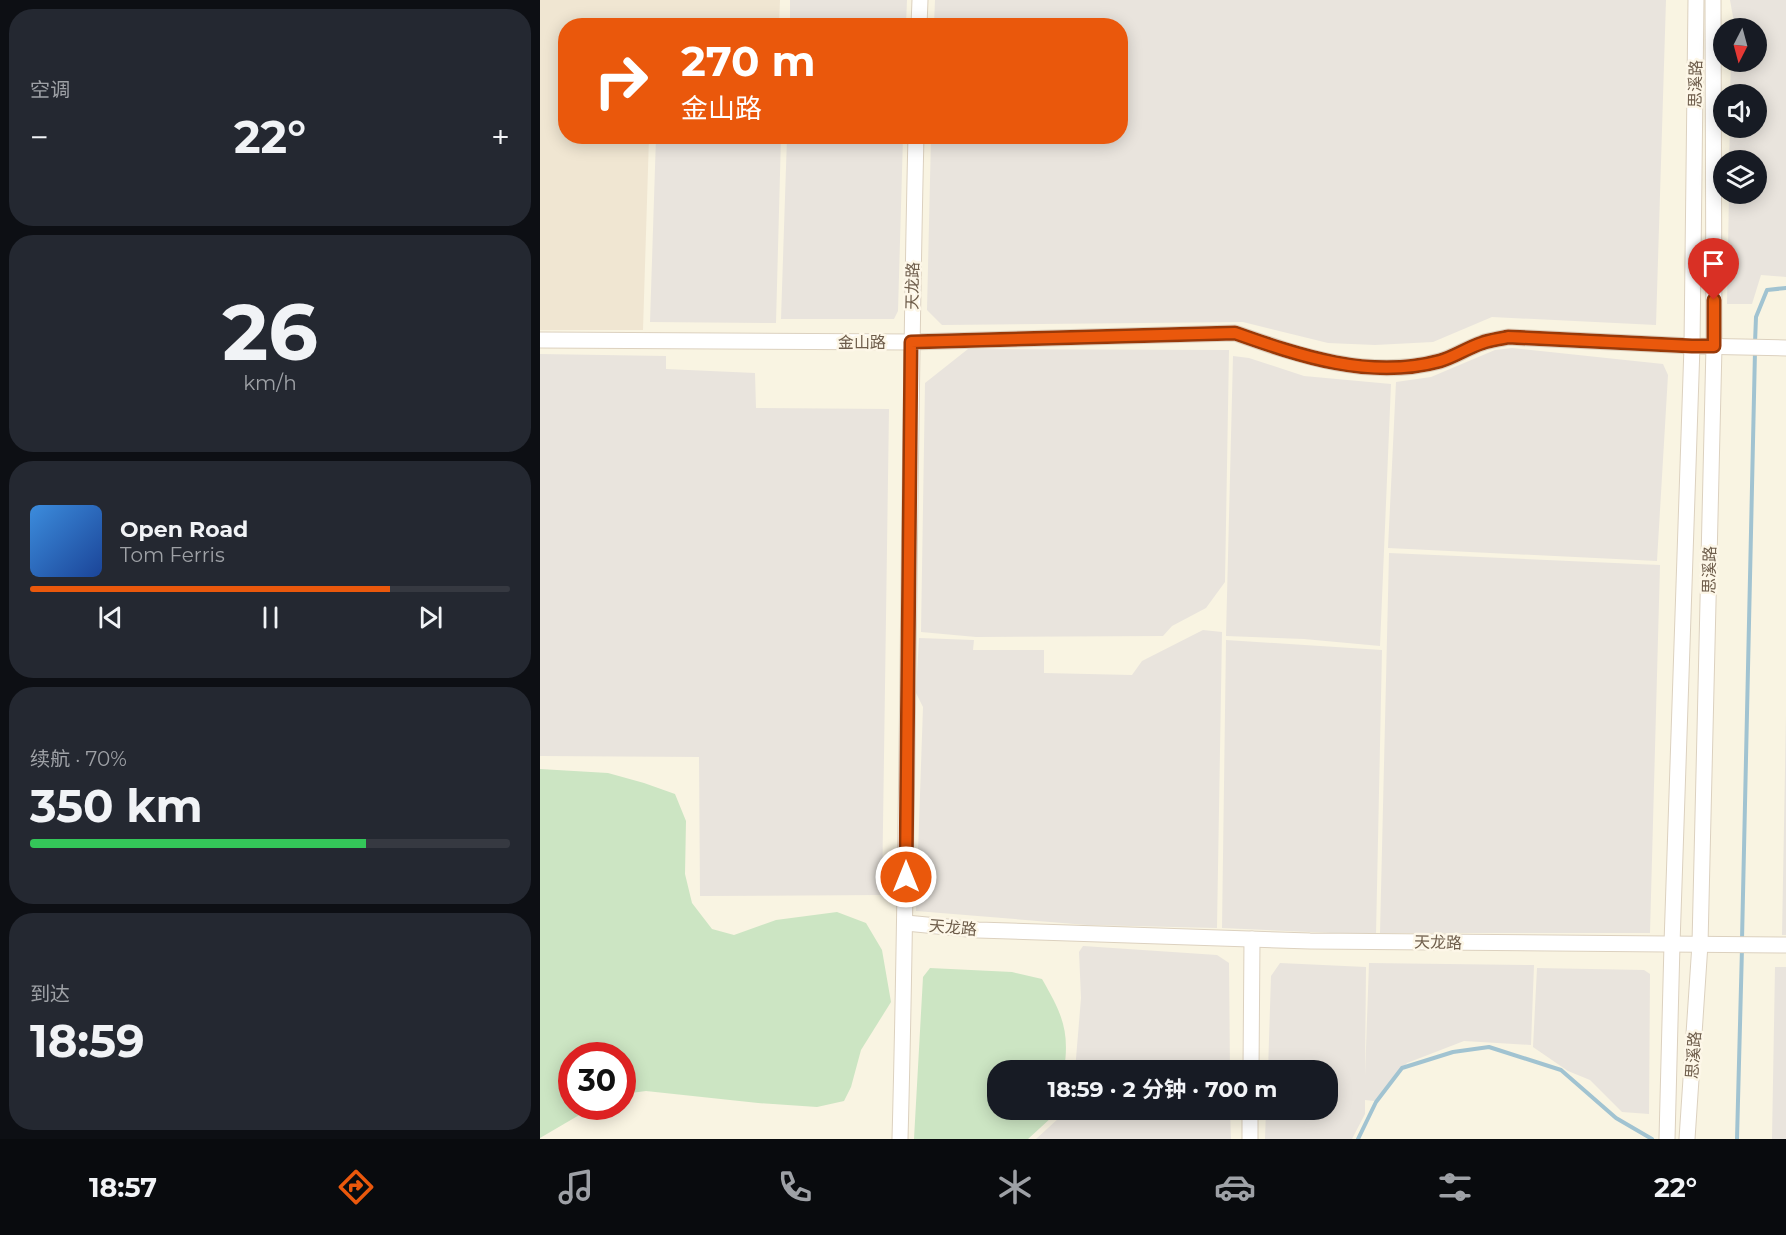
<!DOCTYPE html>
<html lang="zh">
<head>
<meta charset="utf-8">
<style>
	:root { --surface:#171b24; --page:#242831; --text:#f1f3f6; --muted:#9ea1a6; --line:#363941; --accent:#ea580c }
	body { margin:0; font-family:Montserrat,"Noto Sans SC",sans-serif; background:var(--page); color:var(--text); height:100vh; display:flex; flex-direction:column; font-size:22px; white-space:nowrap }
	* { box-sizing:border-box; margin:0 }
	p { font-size:20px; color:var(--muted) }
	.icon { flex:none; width:33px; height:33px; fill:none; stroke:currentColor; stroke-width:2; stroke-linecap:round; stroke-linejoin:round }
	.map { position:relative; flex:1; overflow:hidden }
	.side { display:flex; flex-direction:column; gap:9px; padding:9px; background:#0d0f14; width:540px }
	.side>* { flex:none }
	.hud { position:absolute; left:18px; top:18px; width:570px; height:126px; border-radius:24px; box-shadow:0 3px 15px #0003; background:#ea580c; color:#fff; overflow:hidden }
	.needle { width:39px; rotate:186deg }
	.buttons { position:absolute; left:1173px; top:18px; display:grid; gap:12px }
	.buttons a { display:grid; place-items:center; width:54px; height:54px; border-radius:50%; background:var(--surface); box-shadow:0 3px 15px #0003; font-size:30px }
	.speed { position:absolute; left:18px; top:1042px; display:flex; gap:12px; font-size:30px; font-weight:700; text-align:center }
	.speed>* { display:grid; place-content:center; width:78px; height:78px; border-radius:50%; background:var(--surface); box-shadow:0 3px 15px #0003; line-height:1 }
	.speed .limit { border:9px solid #d22; background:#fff; color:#111 }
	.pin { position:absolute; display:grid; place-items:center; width:51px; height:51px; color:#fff; margin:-62px -26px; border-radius:50% 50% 50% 0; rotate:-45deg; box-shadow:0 0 6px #0007 }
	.pin .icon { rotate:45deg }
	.me { position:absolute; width:66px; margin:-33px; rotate:0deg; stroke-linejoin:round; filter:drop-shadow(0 0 4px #0008) }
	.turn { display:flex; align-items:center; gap:21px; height:126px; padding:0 24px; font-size:27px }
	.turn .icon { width:78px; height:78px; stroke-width:2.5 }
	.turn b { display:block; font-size:42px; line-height:51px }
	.big { font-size:45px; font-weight:700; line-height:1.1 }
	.side .widget { flex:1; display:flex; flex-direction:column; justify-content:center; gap:9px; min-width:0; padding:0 21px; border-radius:24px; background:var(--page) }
	.side .dial { align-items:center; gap:0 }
	.dial b { font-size:78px; line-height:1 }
	.song { display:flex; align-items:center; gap:18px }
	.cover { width:72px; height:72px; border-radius:9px; background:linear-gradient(135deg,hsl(210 70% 55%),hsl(220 70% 35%)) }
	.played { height:6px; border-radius:3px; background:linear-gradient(90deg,var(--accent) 75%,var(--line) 75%) }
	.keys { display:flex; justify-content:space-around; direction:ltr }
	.heat { display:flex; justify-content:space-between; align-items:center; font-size:33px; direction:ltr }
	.charge { height:9px; border-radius:4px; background:linear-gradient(90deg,#34c759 70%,var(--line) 0) }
	.trip { position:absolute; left:447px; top:1060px; width:351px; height:60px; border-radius:24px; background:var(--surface); box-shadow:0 3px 15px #0003; font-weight:700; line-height:60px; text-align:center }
	.tab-bar { display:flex; height:96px; justify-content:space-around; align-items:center; background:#090b0e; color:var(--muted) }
	.tab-bar .icon { width:42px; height:42px }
	.tab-bar .current { color:var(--accent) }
	.tab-bar b { font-size:27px; color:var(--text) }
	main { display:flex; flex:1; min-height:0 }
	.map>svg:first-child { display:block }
	.residential { fill:#f0e6d2 }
	.industrial { fill:#e9e4dd }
	.green { fill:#cce5c3 }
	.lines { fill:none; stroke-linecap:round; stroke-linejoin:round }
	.stream { stroke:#a1c3d1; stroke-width:4 }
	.minor-casing { stroke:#dcd1bf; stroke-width:17 }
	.minor { stroke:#fff; stroke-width:15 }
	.route-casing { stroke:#983908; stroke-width:15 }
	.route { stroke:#ea580c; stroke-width:10 }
	.labels { text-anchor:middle; stroke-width:5; stroke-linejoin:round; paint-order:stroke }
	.street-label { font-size:16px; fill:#6e5d4b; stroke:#fdf7e8 }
</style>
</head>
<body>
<main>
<section class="side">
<div class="widget"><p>空调</p>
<div class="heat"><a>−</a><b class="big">22°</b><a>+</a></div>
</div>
<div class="widget dial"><b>26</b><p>km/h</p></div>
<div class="widget">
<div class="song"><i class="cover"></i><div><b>Open Road</b><p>Tom Ferris</p></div></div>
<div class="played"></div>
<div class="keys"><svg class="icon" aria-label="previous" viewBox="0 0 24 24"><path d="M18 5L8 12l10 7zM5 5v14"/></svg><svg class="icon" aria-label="pause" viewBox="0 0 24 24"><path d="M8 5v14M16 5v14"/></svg><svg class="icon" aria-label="next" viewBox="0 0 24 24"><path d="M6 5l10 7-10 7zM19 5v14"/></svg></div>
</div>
<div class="widget"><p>续航 · 70%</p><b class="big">350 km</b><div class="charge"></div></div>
<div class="widget"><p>到达</p><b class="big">18:59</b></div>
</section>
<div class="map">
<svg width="1246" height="1139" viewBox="0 0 1246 1139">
	<rect width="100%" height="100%" fill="#f9f4e2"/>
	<path class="residential" d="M0 0H240L239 25 26 26V136L109 137 103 330H0Z"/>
	<g class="industrial">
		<path d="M250 0H367L366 25H250Z"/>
		<path d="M395 0H1126L1116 325 952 317 893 342 835 345 788 343 703 322 402 325 387 310 391 137 580 136V26L394 25Z"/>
		<path d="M1190 0H1246V277L1221 275 1212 304H1187L1189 194H1216V160H1189L1190 128H1216V94H1190L1191 62H1216V28H1195Z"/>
		<path d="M116 137H241L236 323 110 322Z"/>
		<path d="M247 137H363L358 311 354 319H241Z"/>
		<path d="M972 348 1123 364 1128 375 1117 561 848 548 856 382 891 377 955 350Z"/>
		<path d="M428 349 689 350 685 582 666 608 632 626 623 636 436 637 381 632 385 383Z"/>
		<path d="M0 354 126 356V369L215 373 216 408 349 409 342 895 160 896 159 757 0 756Z"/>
		<path d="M693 356 709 358 764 376 851 384 840 646 764 639 686 636Z"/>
		<path d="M849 553 1120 565 1110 933H840Z"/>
		<path d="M663 630 682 632 677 928 547 925 376 911 383 707 376 693 379 638 434 640 433 650H504V673L592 675 602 661Z"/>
		<path d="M686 640 842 650 836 935 682 928Z"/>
		<path d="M1246 715V935H1242Z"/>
		<path d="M543 946 677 955 689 963 690 1071H535L541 998 539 952Z"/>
		<path d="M740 963 826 967 825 1076 829 963 994 965 991 1045 924 1041 867 1063 834 1101 825 1100V1114L812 1139H725L726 1110H788V1071H728L731 976Z"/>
		<path d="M1235 967H1246V1139H1232Z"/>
		<path d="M997 968 1104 970 1110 974 1109 1114 1082 1112 1050 1080 1028 1071 993 1047Z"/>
		<path d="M523 1110H690L691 1139H496L519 1118Z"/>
	</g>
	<g class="green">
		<path d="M0 769 68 773 104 783 135 794 146 821 145 874 152 903 172 929 194 935 236 920 297 912 326 923 342 950 351 1002 321 1050 311 1087 304 1101 277 1107 218 1103 106 1091 83 1094 82 1056H32V1107H53L0 1138Z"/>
		<path d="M390 968 472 972 502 979C522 1014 530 1030 524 1071H458V1110H514L512 1117 488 1139H374L383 977Z"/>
	</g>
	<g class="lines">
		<g class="stream">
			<path d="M1215 343 1216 317 1227 290 1246 288"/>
			<path d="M1202 940 1215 351"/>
			<path d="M818 1139 836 1102 862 1068 913 1052 949 1047 1021 1070 1076 1118 1112 1139"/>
			<path d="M1197 1139 1202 948"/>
		</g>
		<g class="minor-casing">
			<g id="minor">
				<path d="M379 26 380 0"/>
				<path d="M0 340 371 342 695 333C760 356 830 380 900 361 914 357 927 348 942 343 950 340 960 339 968 337L1152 346 1246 348"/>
				<path d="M366 923 438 930 770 941 1246 945"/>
				<path d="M711 1071 712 939"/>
				<path d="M360 1139C369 805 368 471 376 136"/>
				<path d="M710 1139V1110"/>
				<path d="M1127 1139 1132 944 1152 346 1156 0"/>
				<path d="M1147 1139 1160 944 1174 346 1173 0"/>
			</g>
		</g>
		<use href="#minor" class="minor"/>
	</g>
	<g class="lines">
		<g class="route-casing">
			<path id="route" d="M366 877 371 342 695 333C760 356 830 380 900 361 914 357 927 348 942 343 950 340 960 339 968 337L1152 346H1174V300"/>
		</g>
		<use href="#route" class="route"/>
	</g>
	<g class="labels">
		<g class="street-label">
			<text transform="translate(1155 84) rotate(-89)" y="6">思溪路</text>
			<text transform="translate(372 286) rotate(-89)" y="6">天龙路</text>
			<text x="322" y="348">金山路</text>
			<text transform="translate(1169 570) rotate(-89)" y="6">思溪路</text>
			<text transform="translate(413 927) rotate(5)" y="6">天龙路</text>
			<text transform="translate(898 942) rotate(1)" y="6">天龙路</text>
			<text transform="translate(1153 1055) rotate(-86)" y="6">思溪路</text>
		</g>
	</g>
</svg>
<div class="buttons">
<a><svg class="needle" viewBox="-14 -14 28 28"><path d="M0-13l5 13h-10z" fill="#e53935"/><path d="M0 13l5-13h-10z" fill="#9ea1a6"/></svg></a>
<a><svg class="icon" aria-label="sound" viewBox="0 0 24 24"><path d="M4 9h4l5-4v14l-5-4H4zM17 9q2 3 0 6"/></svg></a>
<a><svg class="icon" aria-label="layers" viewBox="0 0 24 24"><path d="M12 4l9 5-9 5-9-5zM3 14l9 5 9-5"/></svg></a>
</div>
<div class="speed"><div class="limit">30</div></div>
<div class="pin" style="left:1174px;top:300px;background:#d93025"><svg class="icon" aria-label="arrive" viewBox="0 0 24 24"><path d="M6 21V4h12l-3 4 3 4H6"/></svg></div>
<svg class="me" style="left:366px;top:877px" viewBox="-20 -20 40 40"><circle r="17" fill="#ea580c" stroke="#fff" stroke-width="3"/><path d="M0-11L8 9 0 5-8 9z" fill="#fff"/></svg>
<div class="trip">18:59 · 2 分钟 · 700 m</div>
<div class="hud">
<div class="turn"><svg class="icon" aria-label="right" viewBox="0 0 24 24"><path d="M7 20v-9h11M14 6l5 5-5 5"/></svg><div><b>270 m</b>金山路</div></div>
</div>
</div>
</main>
<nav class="tab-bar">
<b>18:57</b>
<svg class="icon current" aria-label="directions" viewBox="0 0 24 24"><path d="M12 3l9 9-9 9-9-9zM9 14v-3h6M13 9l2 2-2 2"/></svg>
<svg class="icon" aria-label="music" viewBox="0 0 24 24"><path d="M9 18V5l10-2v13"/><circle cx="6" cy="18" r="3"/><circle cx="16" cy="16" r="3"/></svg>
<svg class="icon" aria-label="phone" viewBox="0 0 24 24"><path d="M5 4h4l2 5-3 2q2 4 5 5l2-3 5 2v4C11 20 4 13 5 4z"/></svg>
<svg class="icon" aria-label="climate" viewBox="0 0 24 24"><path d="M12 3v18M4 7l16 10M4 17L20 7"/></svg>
<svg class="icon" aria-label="car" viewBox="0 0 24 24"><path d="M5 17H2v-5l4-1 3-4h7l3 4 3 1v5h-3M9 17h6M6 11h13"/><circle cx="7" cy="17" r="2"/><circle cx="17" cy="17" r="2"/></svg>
<svg class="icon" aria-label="filters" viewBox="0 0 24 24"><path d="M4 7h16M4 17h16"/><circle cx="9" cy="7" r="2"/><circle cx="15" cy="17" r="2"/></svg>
<b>22°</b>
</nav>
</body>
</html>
